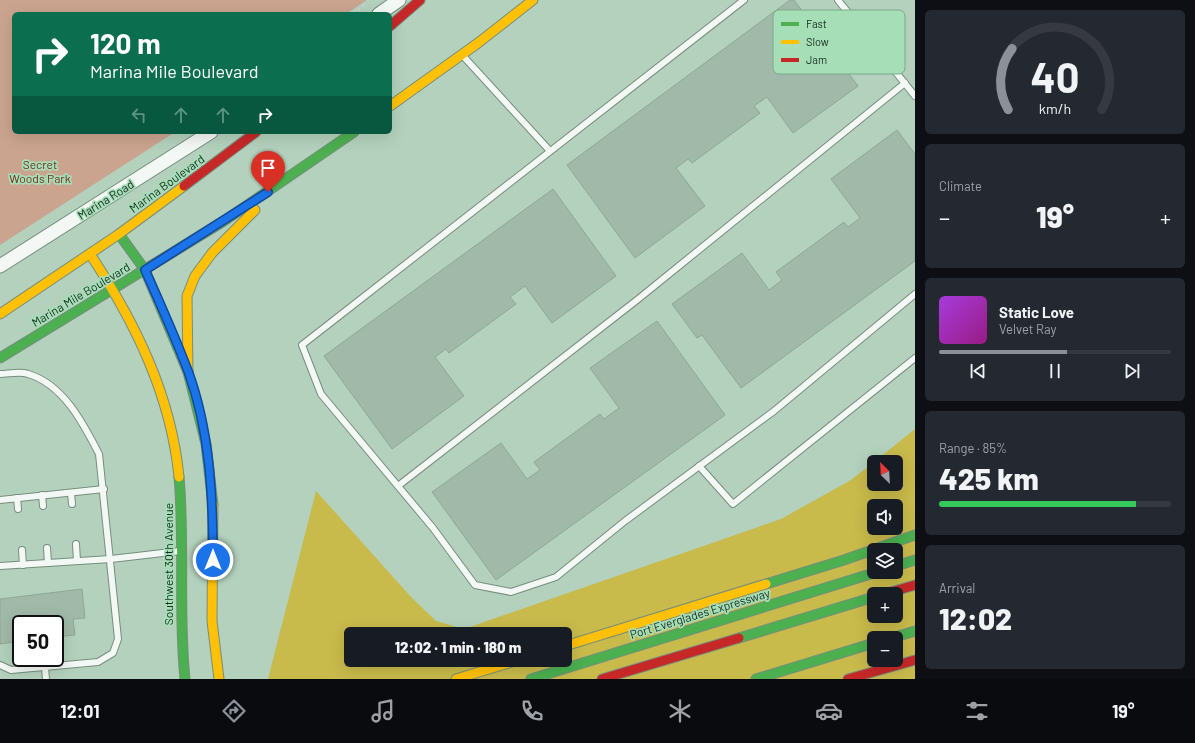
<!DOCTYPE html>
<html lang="en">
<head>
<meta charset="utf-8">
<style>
	:root { --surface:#171b24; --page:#242831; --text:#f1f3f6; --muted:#9ea1a6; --line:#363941; --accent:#8c9099 }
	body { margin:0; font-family:Barlow,sans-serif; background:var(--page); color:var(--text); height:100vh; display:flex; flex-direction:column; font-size:15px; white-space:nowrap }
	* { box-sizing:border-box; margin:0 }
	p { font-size:13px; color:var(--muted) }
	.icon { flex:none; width:22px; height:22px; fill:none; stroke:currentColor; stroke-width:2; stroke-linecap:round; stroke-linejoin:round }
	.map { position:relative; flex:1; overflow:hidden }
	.drawer { display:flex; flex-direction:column; gap:10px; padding:10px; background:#0d0f14; width:280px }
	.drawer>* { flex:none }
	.hud { position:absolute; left:12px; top:12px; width:380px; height:122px; border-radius:6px; box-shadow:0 4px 16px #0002; background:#0b6e4f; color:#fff; overflow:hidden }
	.needle { width:26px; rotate:336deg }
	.tools { position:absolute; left:867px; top:455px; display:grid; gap:8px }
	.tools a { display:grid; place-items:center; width:36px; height:36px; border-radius:6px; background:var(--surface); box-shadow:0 4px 16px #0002; font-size:20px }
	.speed { position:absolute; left:12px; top:615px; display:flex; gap:8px; font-size:20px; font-weight:700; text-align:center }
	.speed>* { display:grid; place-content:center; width:52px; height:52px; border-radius:50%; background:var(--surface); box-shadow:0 4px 16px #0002; line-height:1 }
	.speed .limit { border:2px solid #111; border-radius:6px; background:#fff; color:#111 }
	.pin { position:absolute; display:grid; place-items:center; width:34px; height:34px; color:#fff; margin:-41px -17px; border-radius:50% 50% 50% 0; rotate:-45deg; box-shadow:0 0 4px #0007 }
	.pin .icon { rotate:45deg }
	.me { position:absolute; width:44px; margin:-22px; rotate:0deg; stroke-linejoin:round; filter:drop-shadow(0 0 3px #0008) }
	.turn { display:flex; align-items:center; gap:14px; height:84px; padding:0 12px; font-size:18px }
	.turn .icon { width:52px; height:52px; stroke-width:2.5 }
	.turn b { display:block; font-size:28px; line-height:34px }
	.lanes { display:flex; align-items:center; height:38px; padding:0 12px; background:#0003; justify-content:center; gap:20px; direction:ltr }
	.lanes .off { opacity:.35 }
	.big { font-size:30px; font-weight:800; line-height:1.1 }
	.drawer .tile { flex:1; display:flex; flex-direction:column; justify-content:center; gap:6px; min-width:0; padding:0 14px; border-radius:6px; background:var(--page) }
	.drawer .dial { align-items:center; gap:0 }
	.dial svg { height:104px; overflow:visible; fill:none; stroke:var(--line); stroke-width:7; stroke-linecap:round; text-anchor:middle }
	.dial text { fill:var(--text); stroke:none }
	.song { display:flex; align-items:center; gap:12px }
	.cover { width:48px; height:48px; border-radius:6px; background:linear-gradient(135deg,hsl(280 70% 55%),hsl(310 70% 35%)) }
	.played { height:4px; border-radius:2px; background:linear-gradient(90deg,var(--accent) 55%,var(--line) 55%) }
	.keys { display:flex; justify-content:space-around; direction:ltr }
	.heat { display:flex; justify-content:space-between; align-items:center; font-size:22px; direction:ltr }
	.charge { height:6px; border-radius:3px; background:linear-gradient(90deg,#34c759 85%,var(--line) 0) }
	.trip { position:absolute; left:344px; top:627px; width:228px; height:40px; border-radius:6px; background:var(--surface); box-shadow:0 4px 16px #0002; font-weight:800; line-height:40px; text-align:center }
	.menu { display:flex; height:64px; justify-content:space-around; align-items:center; background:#090b0e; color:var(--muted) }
	.menu .icon { width:28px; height:28px }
	.menu .on { color:var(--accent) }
	.menu b { font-size:18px; color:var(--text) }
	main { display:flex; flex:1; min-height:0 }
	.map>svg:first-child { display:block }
	.green { fill:#caa48e }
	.water { fill:#c8ba4b; fill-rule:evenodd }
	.building { fill:#a1b9a9; stroke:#8fa797 }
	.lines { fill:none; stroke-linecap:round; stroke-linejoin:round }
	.lane-casing { stroke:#768e7e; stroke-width:8 }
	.street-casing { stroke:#768e7e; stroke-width:15 }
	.fast-casing { stroke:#768e7e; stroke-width:11 }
	.slow-casing { stroke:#768e7e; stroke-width:11 }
	.jam-casing { stroke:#768e7e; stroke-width:11 }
	.path { stroke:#c7d0ca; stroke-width:2.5; stroke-dasharray:3 3; stroke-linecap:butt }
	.lane { stroke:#f4f8f5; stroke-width:6 }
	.street { stroke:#f4f8f5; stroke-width:13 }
	.fast { stroke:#4caf50; stroke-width:9 }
	.slow { stroke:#ffc107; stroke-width:9 }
	.jam { stroke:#c62828; stroke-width:9 }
	.route-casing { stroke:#114b97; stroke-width:10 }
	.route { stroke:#1a73e8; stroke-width:7 }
	.labels { text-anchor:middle; stroke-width:3.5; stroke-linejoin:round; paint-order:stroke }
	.park-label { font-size:12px; fill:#762b19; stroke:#a6deb8 }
	.street-label { font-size:12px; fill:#182e20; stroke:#a6deb8 }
	.key { fill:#a6deb8; stroke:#7ba98a; stroke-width:1 }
	.key-label { font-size:11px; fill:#182e20 }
</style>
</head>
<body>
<main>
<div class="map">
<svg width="915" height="679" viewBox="0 0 915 679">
	<rect width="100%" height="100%" fill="#b3d1bc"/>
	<path class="green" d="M0 0H367L346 14H14V132H175L0 245Z"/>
	<path class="water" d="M915 429V679H268L316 491 411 597 436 621 464 629 781 519 851 480 874 462V484H896V462H874ZM874 506H896V528H874ZM874 550H896V572H874ZM874 594H896V616H874ZM351 634H565V660H351ZM874 638H896V660H874Z"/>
	<g class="building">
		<path d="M790 0H794L858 86 793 133 767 97 754 106 760 113 692 163 688 159 676 168 705 206 635 258 567 165Z"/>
		<path d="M897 130 915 154V261L741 388 702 335 697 338 672 304 742 253 769 290 782 280 776 272 844 222 848 227 860 218 831 179Z"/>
		<path d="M553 189 616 276 552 323 525 286 510 297 516 304 449 353 446 349 435 357 464 396 392 449 324 356Z"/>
		<path d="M657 321 725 415 496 580 432 492 501 443 527 479 540 470 534 462 600 414 604 419 619 408 590 368Z"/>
		<path d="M82 589 85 618 73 619 75 635 55 637V624H21V641L0 644V599Z"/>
	</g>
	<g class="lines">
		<g class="lane-casing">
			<g id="lane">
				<path d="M744 0 302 345 321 394 433 528 475 585 511 592 556 577 625 521 774 411 915 294"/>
				<path d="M838 0 915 96"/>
				<path d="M464 57 550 151"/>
				<path d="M0 374C8 374 20 371 28 374 63 384 83 423 99 454L118 639 113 653 98 662 11 670 0 665"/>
				<path d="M699 466 733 504 915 358"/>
				<path d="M398 486 637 300 905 83"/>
				<path d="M71 493 72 504"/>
				<path d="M42 495 43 506"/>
				<path d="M17 498 18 509"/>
				<path d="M0 500 104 489"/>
				<path d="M76 544 77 561"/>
				<path d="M47 548 48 563"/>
				<path d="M22 550 23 565"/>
				<path d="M0 566 111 559 180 551"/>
				<path d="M45 667 46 679"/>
			</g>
		</g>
		<g class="street-casing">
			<g id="street">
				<path d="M379 14 399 0"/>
				<path d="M0 266 211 132"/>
			</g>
		</g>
		<g class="fast-casing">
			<g id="fast">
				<path d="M119 234 145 270 188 372 206 444 213 505"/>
				<path d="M0 358 224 221 354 132"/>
				<path d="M179 477C185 544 178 612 185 679"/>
				<path d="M896 566 915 560"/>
				<path d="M766 584 844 560 915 535"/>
				<path d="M739 638 874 597"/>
				<path d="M892 638 915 631"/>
				<path d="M531 679 877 572"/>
				<path d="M756 679 874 643"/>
			</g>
		</g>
		<g class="slow-casing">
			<g id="slow">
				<path d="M390 106 478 43 533 0"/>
				<path d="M90 254C135 322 171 395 179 477"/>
				<path d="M0 314 119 234 184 186"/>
				<path d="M188 372 187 296 195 276 212 253 255 210"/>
				<path d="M213 505 212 621 219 679"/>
				<path d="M565 646 766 584"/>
				<path d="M456 679 518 660"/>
			</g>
		</g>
		<g class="jam-casing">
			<g id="jam">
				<path d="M390 26 420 0"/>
				<path d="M184 186 256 132"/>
				<path d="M884 594 915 585"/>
				<path d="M602 679 739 638"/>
				<path d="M848 679 915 660"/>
			</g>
		</g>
		<path class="path" d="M353 14 367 3"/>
		<use href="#lane" class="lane"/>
		<use href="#street" class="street"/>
		<use href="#fast" class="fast"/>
		<use href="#slow" class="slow"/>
		<use href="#jam" class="jam"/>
	</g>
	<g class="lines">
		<g class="route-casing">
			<path id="route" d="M213 560C213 496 210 431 188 371 175 337 160 303 145 270L268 192"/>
		</g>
		<use href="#route" class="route"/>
	</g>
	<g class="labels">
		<g class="park-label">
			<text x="40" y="169">Secret<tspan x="40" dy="14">Woods Park</tspan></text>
		</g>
		<g class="street-label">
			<text transform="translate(167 184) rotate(-36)" y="4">Marina Boulevard</text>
			<text transform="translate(106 200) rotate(-32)" y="4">Marina Road</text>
			<text transform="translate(81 295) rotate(-31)" y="4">Marina Mile Boulevard</text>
			<text transform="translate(169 564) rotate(-90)" y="4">Southwest 30th Avenue</text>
			<text transform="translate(700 614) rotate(-17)" y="4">Port Everglades Expressway</text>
		</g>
	</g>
	<rect x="773" y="10" width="132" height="64" rx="6" class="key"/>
	<rect x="781" y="22" width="18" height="4" fill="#4caf50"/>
	<rect x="781" y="40" width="18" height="4" fill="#ffc107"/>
	<rect x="781" y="58" width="18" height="4" fill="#c62828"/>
	<g class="key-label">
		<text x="806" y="28">Fast</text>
		<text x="806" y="46">Slow</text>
		<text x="806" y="64">Jam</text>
	</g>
</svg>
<div class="tools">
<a><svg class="needle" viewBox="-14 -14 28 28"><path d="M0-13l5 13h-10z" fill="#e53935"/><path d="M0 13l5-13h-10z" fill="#9ea1a6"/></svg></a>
<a><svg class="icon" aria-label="sound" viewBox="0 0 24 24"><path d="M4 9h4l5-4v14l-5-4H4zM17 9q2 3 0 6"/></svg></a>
<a><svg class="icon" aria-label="layers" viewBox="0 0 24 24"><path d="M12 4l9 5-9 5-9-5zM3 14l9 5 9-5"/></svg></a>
<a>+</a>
<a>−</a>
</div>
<div class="speed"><div class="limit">50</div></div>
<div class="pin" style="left:268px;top:192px;background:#d93025"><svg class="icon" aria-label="arrive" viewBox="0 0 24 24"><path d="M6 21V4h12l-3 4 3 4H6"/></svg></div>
<svg class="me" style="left:213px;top:560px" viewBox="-20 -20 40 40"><circle r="17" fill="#1a73e8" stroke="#fff" stroke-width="3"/><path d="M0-11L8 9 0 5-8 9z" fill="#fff"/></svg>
<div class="trip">12:02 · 1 min · 180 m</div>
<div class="hud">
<div class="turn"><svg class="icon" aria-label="right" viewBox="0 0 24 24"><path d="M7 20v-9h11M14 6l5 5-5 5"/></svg><div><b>120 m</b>Marina Mile Boulevard</div></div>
<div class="lanes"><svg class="icon off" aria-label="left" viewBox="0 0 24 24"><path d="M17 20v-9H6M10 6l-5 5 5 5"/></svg><svg class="icon off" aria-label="ahead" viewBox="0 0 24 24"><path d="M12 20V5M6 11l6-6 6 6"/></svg><svg class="icon off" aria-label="ahead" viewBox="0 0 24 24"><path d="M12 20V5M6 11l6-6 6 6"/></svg><svg class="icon" aria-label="right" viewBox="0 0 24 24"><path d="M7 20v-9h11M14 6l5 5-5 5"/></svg></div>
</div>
</div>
<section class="drawer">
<div class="tile dial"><svg viewBox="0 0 100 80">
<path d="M14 69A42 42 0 1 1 86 69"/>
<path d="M14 69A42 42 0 0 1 17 22" stroke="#8c9099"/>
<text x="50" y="56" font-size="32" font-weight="700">40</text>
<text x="50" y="72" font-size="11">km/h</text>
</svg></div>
<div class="tile"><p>Climate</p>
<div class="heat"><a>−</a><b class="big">19°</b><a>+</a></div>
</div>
<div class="tile">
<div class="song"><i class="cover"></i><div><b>Static Love</b><p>Velvet Ray</p></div></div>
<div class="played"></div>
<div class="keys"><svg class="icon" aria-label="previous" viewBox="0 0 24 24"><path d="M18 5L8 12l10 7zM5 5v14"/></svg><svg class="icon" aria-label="pause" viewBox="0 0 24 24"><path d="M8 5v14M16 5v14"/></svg><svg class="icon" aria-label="next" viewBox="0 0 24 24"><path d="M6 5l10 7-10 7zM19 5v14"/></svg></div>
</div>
<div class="tile"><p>Range · 85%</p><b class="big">425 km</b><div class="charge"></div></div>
<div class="tile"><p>Arrival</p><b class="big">12:02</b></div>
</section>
</main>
<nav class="menu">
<b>12:01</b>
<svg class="icon on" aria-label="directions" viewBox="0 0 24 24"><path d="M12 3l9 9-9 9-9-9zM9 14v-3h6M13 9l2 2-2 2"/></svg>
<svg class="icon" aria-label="music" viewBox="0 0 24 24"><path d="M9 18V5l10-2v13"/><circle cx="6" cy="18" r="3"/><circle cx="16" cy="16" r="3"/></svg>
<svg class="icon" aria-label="phone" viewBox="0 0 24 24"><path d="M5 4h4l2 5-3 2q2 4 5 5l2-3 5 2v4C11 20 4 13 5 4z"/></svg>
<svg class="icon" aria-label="climate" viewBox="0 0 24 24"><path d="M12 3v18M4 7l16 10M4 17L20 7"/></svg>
<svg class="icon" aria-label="car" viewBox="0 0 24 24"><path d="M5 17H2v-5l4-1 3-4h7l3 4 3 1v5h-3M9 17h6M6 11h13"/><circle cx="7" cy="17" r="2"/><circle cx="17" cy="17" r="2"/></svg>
<svg class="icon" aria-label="filters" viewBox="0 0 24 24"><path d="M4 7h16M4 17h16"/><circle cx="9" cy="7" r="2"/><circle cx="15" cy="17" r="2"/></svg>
<b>19°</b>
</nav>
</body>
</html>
